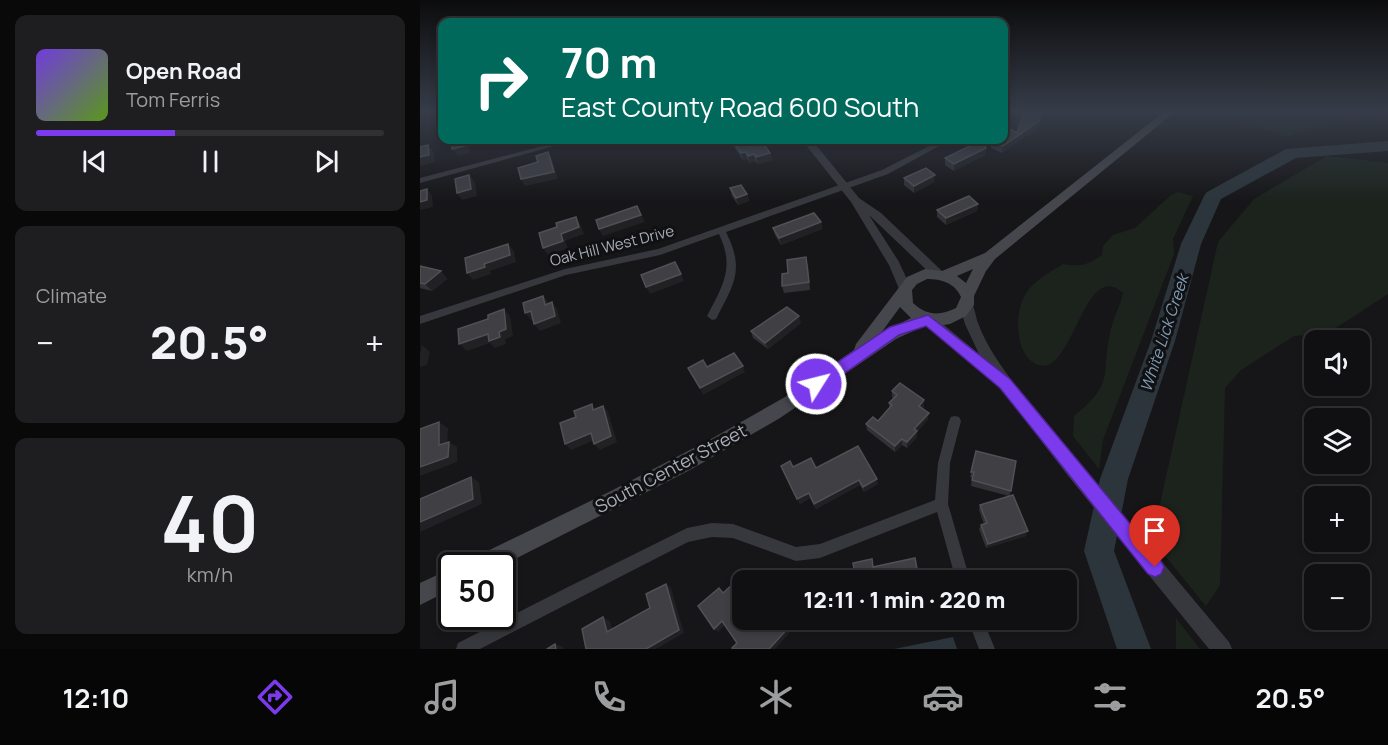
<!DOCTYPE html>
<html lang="en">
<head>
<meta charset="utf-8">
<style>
	:root { --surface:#101012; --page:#1e1e20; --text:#f1f3f6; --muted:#9c9d9f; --line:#303032; --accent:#7c3aed }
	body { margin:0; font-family:Manrope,sans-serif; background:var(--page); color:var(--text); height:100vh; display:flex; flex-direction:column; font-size:22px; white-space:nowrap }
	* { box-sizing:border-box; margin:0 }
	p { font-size:20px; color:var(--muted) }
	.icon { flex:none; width:33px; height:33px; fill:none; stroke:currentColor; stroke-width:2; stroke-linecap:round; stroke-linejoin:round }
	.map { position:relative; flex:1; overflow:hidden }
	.drawer { display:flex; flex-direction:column; gap:15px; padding:15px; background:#09090a; width:420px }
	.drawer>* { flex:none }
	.banner { position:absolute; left:18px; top:18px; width:570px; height:126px; border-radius:12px; box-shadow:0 3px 9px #0003,0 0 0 2px var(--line); background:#00695c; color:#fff; overflow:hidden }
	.controls { position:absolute; left:884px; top:330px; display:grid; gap:12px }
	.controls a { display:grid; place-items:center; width:66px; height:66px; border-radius:12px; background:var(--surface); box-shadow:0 3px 9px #0003,0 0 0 2px var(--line); font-size:30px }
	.speed { position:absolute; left:18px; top:552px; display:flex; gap:12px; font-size:30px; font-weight:700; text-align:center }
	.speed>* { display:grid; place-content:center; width:78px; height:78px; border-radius:50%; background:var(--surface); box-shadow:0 3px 9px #0003,0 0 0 2px var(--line); line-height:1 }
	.speed .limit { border:3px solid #111; border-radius:9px; background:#fff; color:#111 }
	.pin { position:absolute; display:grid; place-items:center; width:51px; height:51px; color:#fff; margin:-62px -26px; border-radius:50% 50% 50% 0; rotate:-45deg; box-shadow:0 0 6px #0007 }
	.pin .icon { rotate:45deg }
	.me { position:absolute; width:66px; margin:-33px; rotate:54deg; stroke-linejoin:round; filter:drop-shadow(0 0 4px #0008) }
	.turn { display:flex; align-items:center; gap:21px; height:126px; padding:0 24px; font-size:27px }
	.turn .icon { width:78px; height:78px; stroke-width:2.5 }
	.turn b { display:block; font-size:42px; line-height:51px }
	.big { font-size:45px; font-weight:800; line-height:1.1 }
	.drawer .tile { flex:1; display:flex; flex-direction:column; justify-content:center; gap:9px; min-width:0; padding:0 21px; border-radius:12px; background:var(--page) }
	.drawer .dial { align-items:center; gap:0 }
	.dial b { font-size:78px; line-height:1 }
	.song { display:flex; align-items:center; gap:18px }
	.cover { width:72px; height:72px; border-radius:9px; background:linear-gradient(135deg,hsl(260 70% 55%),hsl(90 70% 35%)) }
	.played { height:6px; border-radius:3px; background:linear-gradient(90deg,var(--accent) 40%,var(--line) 40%) }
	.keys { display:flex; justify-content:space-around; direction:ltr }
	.heat { display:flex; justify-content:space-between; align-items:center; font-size:33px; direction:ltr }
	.trip { position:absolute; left:312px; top:570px; width:345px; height:60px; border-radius:12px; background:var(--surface); box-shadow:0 3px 9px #0003,0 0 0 2px var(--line); font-weight:800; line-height:60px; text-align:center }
	.tab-bar { display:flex; height:96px; justify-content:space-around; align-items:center; background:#060607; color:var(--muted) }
	.tab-bar .icon { width:42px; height:42px }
	.tab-bar .active { color:var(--accent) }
	.tab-bar b { font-size:27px; color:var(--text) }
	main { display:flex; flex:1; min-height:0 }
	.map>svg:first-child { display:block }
	.green { fill:#1c231d }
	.water { fill:#2c353c }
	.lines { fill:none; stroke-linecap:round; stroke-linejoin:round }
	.river { fill:#2c353c; fill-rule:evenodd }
	.minor { fill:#37383d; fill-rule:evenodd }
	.tertiary { fill:#37383d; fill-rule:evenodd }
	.secondary { fill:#45474d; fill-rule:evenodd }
	.wall { fill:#323236 }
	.shaded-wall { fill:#212124 }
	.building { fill:#3f3f44; stroke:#4f5156; stroke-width:1.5 }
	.route { fill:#7c3aed; stroke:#51269a; stroke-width:1.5 }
	.labels { text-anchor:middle; stroke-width:6; stroke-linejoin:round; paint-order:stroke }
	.street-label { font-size:15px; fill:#a8adb8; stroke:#111113 }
	.water-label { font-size:16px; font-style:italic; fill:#7f9bb3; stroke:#111113 }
	.near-street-label { font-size:18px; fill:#a8adb8; stroke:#111113 }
</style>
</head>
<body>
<main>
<section class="drawer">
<div class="tile">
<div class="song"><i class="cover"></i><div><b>Open Road</b><p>Tom Ferris</p></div></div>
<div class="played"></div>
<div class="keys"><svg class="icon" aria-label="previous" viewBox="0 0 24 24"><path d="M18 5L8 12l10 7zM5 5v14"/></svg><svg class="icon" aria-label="pause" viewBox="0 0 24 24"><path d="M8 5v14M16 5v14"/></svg><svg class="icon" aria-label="next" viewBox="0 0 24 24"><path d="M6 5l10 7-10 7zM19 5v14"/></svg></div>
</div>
<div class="tile"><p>Climate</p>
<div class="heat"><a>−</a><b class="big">20.5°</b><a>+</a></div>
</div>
<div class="tile dial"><b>40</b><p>km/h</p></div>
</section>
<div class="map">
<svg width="968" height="649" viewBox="0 0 968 649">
	<rect width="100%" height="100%" fill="#161618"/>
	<g class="green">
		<path d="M793 111H968V113L921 115 867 137Z"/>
		<path d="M907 156 968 163V294L908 333 874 336 821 370 805 388 800 585 786 606 732 540 798 242 834 199Z"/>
		<path d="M758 192 773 196 753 239 754 254 683 440 679 469 653 436 654 416C697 382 680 374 691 329 694 317 700 306 703 293 662 256 653 386 614 363 593 350 594 305 610 288 619 278 632 271 643 264 660 267 668 265 682 255L683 246 693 235 715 228 751 195Z"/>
		<path d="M756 618 780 649H756Z"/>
	</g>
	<path class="water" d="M533 637 537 649H474Z"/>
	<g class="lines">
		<path class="river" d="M968 141V151L876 158 801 199 781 244 755 341 708 479 694 551 731 649H697L664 551 680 479 731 341 761 244 784 196 787 192 866 149Z"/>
		<g class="minor">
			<path d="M145 140H156L0 183V178Z"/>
			<path d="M521 140H530L468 174 306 232C325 270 314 284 296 319L292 320 287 316C303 285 315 268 299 234L240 255 146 275 0 324V316L145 269 238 249 462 170Z"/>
			<path d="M535 416 539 417 541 421 530 463 528 504 550 580H536L517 512 400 558 376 561 313 538 292 537 268 542 60 649H36L38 643 146 588 267 528 292 523 313 524 376 547 400 544 515 500 518 463 529 421 531 417Z"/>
			<path d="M548 620H563L575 649H559Z"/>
		</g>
		<g class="tertiary">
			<path d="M382 140H392L439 198 461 213 522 271 524 274 522 277H514L449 215 479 262 491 288 485 293 480 291 469 265 431 202Z"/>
			<path d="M546 299C555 302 555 315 558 323 567 348 584 370 600 392L809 642 812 649H789L649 477 576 382 571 380 501 320 503 316H513L559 354 545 324 539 304Z"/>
		</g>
		<g class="secondary">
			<path d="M745 111H756L575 259 566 271 554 296V305L546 316 530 324 517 326 506 325 476 339 360 418 270 470 168 522 81 566H48L51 559 189 492 291 439 365 397 434 350 436 344 487 277 505 269 522 271 565 253ZM553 269 546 283 537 276ZM507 279C521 279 535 283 541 297L536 308C520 316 507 316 493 303L492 290 497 284ZM480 307 491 318 461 333Z"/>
			<path d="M32 568V589L0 605V583Z"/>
		</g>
	</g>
	<g class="wall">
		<path d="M616 111V112L622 113 618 128 582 153 571 148 572 141 597 133Z"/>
		<path d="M309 140H328L331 144 350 153 352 160 338 164 335 161 330 163 327 159 323 160Z"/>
		<path d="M566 148 565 155 534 171 525 165V158Z"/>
		<path d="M484 178 514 182 494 193 484 185Z"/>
		<path d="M310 188 327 194 329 201 318 205 312 196Z"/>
		<path d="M558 204 557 211 526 225 517 217V210Z"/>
		<path d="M401 222 402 229 361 245 355 235 353 228Z"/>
		<path d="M388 264 390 290 364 293 362 286Z"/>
		<path d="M0 266 21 271 27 279 12 291 0 288Z"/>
		<path d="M381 323 348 349 333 338 331 331Z"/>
		<path d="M472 391 504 407 502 408 508 419 497 432V437L487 448 482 445 475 452 447 430 446 424 458 421 469 408V403L474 398 472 397Z"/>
		<path d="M556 451 591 491 589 496 606 536 566 548 559 529 561 525 564 524 559 510 560 505 589 496 551 486 552 478 550 477Z"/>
		<path d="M361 466 396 468 458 484 444 492 440 485 396 509 390 498 380 504Z"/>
	</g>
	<g class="shaded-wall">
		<path d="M622 113 618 128 582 153 583 146Z"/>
		<path d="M44 140H46L49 144 50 153 38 156 32 149Z"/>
		<path d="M8 145 14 152 15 162 0 166V157Z"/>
		<path d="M566 148 565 155 534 171V164Z"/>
		<path d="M128 152 132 159 138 179 105 186 101 179Z"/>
		<path d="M326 152 327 159 323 160 321 153Z"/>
		<path d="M350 153 352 160 338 164 336 157Z"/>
		<path d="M334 154 335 161 330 163 328 156Z"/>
		<path d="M49 175 55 182 57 196 42 200 37 193Z"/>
		<path d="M515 175 514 182 494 193V186Z"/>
		<path d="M7 189 12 196 13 207 0 210V202Z"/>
		<path d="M327 194 329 201 318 205 316 198Z"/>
		<path d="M558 204 557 211 526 225V218Z"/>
		<path d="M221 215 225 222 183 236 179 229Z"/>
		<path d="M156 217 160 224 164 234 145 241 148 248 128 255 123 248 141 234Z"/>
		<path d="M401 222 402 229 361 245 359 238Z"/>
		<path d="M88 244 94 251 96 262 70 271 71 274 53 280 47 273 64 264Z"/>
		<path d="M21 271 27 279 12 291 5 284Z"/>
		<path d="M261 274 264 281 230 294 226 287Z"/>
		<path d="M123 296 129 303 131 312 125 305Z"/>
		<path d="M132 302 137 309 141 323 120 331 114 324Z"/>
		<path d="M84 309 90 316 93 336 85 339 86 344 75 348 70 343 47 351 39 344 68 334Z"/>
		<path d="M111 311 117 318 111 320 105 313Z"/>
		<path d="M379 316 381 323 348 349 345 343Z"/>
		<path d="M2 345 10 352 7 365 0 367V354Z"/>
		<path d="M323 366 325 372 283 395 280 388Z"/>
		<path d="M504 400V407L499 412V406Z"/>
		<path d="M183 406 188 412 197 442 180 450 174 444Z"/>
		<path d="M509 413 508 419 497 432V437L487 448V442L494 429Z"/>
		<path d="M19 422 28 428 27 451 19 445Z"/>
		<path d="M171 433 177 439 151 450 145 444Z"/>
		<path d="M482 439V445L475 452V446Z"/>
		<path d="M29 442 37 447V462L0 476V467Z"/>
		<path d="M51 477 59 482 62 504 0 532V522Z"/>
		<path d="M457 479 458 484 444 492 443 487Z"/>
		<path d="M439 480 440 485 396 509 394 504Z"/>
		<path d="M389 493 390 498 380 504 377 499Z"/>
		<path d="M608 531 606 536 566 548 568 544Z"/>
		<path d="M246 584 251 588 264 633 236 649H226Z"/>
		<path d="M183 617 190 621 194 635 187 632Z"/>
		<path d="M365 620 373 629 355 649H349Z"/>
		<path d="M440 620H455L432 625 431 622Z"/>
		<path d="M302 621 306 624 298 632 294 629Z"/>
		<path d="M135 644 143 647 144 649H136Z"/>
	</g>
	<g class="building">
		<path d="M604 111H616L615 112 622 113 619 121 583 146 572 141 574 140H584V133L590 129 597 133Z"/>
		<path d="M31 140H44L45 146 32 149Z"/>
		<path d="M312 140H328L331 144 342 141 350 153 336 157 334 154 328 156 326 152 321 153Z"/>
		<path d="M562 140 566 148 534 164 525 158Z"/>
		<path d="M8 145 9 155 0 157V147Z"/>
		<path d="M128 152 134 172 101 179 98 168 118 162 116 156Z"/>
		<path d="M506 168 515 175 494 186 484 178Z"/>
		<path d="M49 175 51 189 37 193 35 179Z"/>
		<path d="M321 185 327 194 316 198 310 188Z"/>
		<path d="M7 189V200L0 202V191Z"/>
		<path d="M549 196 558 204 526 218 517 210Z"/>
		<path d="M217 206 221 215 179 229 176 220Z"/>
		<path d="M394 213 401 222 359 238 353 228Z"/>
		<path d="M156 217 159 227 141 234 143 241 123 248 119 233 137 227 136 223Z"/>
		<path d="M88 244 90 255 64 264 65 267 47 273 45 258Z"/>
		<path d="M386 257 389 282 362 286V274L368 273 367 260Z"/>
		<path d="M255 262 261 274 226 287 221 275Z"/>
		<path d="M0 266 21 271 5 284 0 283Z"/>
		<path d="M123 296 125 305 132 302 135 316 114 324 111 311 105 313 103 303Z"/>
		<path d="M367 307 379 316 345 343 331 331Z"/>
		<path d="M84 309 86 329 79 332 80 337 69 341 68 334 39 344 38 329 68 319V315Z"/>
		<path d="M314 353 323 366 280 388 268 368 283 360 287 367Z"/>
		<path d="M480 383 504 400 499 406 509 413 494 429 497 431 487 442 482 439 475 446 446 424 453 417 458 421 472 405 469 403 477 395 472 391Z"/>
		<path d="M172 404 173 410 183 406 191 436 174 444 171 433 145 444 140 423 156 417 154 411Z"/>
		<path d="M19 422V445L29 442 28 457 0 467V429Z"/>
		<path d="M438 446 457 479 443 487 439 480 394 504 389 493 377 499 361 466 370 461 373 467 391 458 396 468Z"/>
		<path d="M556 451 596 461 591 491 552 480 554 472H551Z"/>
		<path d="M51 477 53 499 0 522V499Z"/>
		<path d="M593 495 608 531 568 544 561 525 567 523 560 505Z"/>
		<path d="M495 558 499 580H436L433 563 452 559 453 567Z"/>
		<path d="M326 572 332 580H322V620H365L370 626 349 649H313L312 648 317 643 302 621 294 629 278 606 299 588 303 593Z"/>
		<path d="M246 584 259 630 226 649H166L162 629 183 617 187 632 230 608 226 594Z"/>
		<path d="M135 644 136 649H127Z"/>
	</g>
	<linearGradient id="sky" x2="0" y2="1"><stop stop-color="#0c0c0d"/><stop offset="0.55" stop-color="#363c48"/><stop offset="1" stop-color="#363c48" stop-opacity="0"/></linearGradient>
	<rect width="968" height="202" fill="url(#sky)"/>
	<path class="route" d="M508 315 590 379 741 561 744 567 741 574 735 577 728 574 580 388 506 326 479 335 402 389 396 391 391 389 389 384 391 380 470 327Z"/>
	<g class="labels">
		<g class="street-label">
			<text transform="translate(192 246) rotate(-14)" y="5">Oak Hill West Drive</text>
		</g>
		<g class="water-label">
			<text transform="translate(744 333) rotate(-72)" y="6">White Lick Creek</text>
		</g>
		<g class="near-street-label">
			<text transform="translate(251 469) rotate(-28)" y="6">South Center Street</text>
		</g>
	</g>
</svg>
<div class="controls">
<a><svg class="icon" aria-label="sound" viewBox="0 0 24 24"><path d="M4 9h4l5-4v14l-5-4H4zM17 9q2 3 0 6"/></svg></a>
<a><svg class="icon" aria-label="layers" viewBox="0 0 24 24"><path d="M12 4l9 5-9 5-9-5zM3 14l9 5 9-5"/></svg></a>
<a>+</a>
<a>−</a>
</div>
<div class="speed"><div class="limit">50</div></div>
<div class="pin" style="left:735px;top:567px;background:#d93025"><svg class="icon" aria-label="arrive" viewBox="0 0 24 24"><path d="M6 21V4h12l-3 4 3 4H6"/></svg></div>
<svg class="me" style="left:396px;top:384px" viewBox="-20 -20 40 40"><circle r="17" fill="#7c3aed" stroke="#fff" stroke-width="3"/><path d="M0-11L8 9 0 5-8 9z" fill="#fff"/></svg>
<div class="trip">12:11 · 1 min · 220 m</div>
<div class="banner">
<div class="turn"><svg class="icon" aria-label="right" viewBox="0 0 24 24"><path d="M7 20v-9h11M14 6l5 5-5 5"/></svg><div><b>70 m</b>East County Road 600 South</div></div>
</div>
</div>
</main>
<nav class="tab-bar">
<b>12:10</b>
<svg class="icon active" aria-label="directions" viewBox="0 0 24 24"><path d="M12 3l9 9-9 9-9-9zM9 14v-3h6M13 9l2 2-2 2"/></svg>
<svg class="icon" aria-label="music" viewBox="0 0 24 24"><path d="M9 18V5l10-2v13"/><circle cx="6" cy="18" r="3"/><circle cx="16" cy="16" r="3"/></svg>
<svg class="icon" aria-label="phone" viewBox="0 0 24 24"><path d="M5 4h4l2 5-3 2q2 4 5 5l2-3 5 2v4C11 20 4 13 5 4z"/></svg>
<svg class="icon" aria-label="climate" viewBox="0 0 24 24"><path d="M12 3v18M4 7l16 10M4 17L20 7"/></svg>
<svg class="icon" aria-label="car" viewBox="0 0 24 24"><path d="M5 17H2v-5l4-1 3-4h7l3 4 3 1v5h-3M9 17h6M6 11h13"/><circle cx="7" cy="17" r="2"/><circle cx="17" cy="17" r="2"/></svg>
<svg class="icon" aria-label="filters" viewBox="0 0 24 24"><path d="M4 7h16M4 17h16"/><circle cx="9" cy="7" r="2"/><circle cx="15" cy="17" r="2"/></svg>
<b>20.5°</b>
</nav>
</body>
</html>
